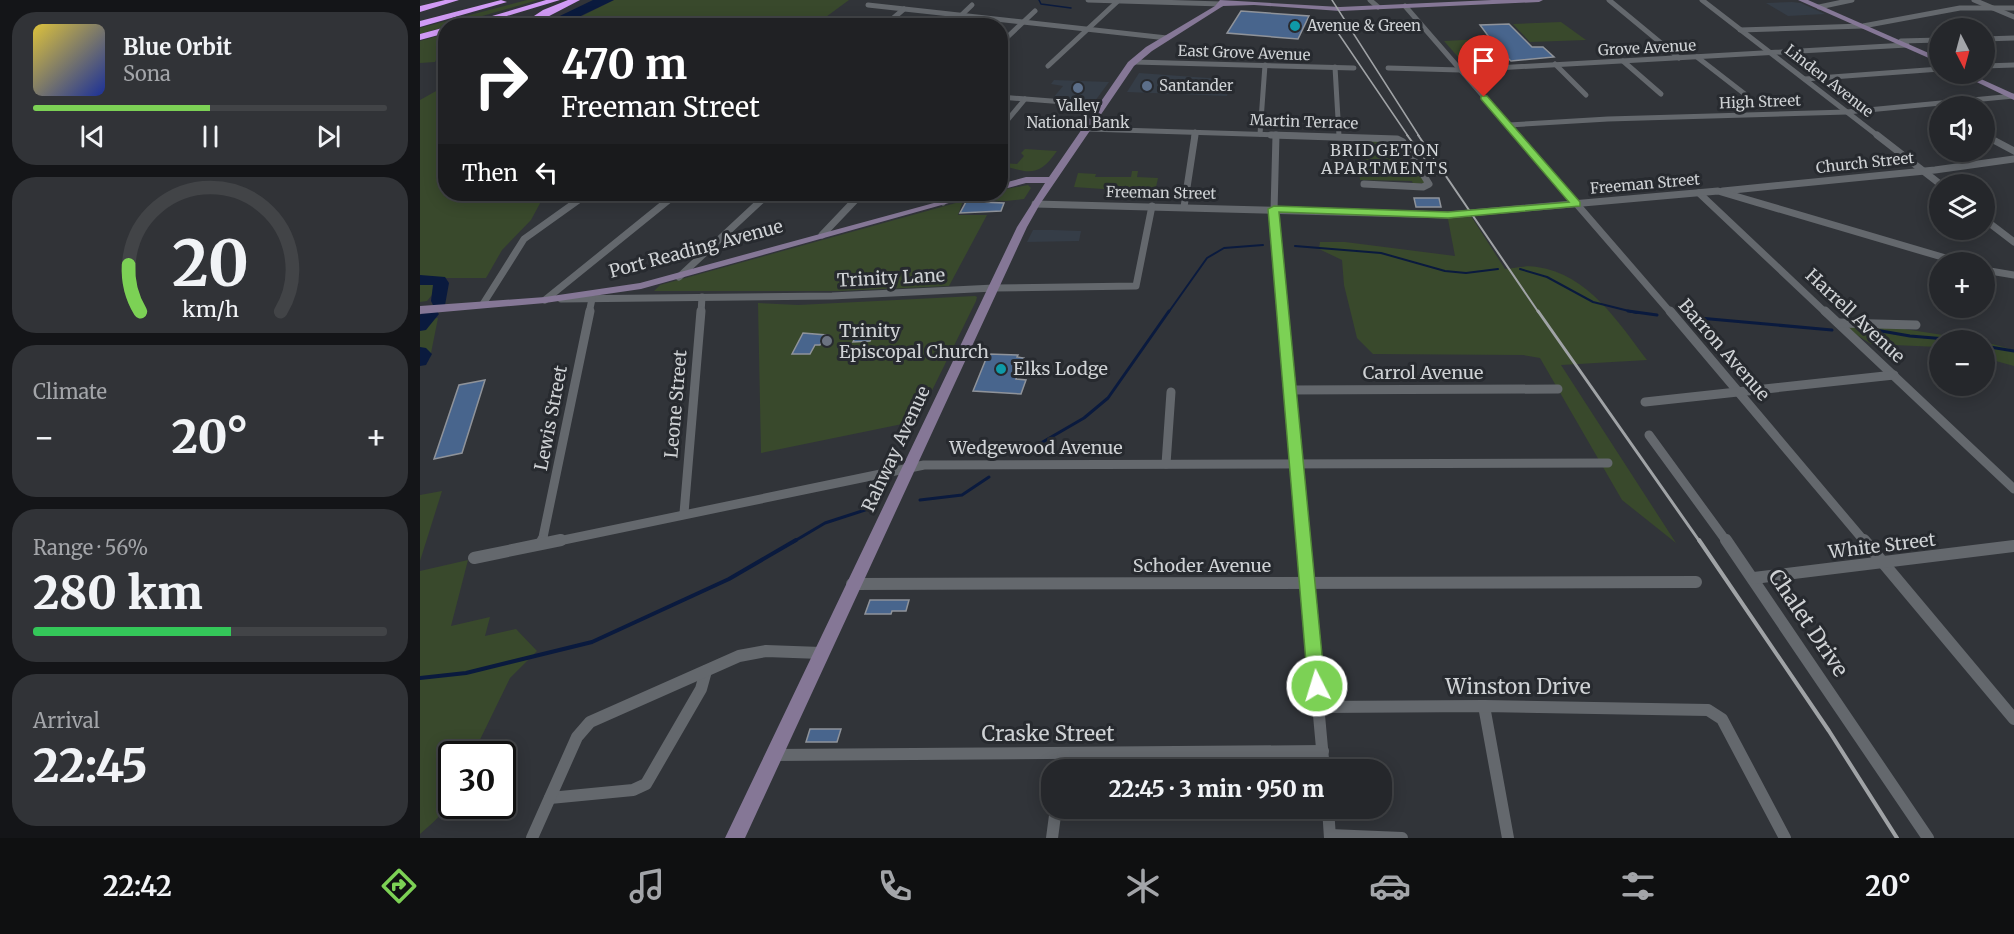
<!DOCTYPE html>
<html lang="en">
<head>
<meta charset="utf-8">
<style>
	:root { --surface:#25272b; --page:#313337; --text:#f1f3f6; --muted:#a3a5a9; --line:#424447; --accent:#7cd155 }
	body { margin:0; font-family:Merriweather,serif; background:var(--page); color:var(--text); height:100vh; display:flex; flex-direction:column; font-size:22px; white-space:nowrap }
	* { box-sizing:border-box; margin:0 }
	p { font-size:20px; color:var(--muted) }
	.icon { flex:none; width:33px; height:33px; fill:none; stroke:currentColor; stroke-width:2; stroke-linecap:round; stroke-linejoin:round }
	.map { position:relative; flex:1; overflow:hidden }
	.details { display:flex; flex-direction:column; gap:12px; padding:12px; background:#141518; width:420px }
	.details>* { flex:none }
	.banner { position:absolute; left:18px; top:18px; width:570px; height:183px; border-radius:24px; box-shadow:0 3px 15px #0003,0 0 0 2px var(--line); background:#202124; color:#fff; overflow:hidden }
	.needle { width:39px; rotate:174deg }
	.fabs { position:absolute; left:1509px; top:18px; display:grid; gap:12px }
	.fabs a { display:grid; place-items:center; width:66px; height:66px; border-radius:50%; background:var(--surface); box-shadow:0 3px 15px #0003,0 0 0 2px var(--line); font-size:30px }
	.speed { position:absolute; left:18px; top:741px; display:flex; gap:12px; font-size:30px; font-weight:700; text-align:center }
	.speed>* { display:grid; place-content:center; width:78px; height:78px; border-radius:50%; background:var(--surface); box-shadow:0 3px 15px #0003,0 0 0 2px var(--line); line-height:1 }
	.speed .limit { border:3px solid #111; border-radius:9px; background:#fff; color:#111 }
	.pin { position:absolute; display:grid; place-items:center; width:51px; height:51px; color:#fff; margin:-62px -26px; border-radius:50% 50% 50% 0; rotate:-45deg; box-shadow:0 0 6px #0007 }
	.pin .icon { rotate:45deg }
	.me { position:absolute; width:66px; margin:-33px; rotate:355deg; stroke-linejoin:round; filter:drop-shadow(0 0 4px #0008) }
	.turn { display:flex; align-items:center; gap:21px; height:126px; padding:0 24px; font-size:27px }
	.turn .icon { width:78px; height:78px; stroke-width:2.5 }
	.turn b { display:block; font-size:42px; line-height:51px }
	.then { display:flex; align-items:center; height:57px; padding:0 24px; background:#0003; gap:12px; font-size:22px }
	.big { font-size:45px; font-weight:800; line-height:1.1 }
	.details .widget { flex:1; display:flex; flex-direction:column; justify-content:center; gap:9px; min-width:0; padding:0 21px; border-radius:24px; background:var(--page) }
	.details .dial { align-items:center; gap:0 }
	.dial svg { height:156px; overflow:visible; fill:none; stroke:var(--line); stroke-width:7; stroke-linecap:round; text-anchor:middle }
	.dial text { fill:var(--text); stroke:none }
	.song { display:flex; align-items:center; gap:18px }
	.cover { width:72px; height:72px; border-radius:9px; background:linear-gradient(135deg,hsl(50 70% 55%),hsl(230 70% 35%)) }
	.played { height:6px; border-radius:3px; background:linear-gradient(90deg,var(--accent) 50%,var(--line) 50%) }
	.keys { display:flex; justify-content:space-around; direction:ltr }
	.heat { display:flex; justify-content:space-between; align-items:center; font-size:33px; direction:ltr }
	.charge { height:9px; border-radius:4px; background:linear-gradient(90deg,#34c759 56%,var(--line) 0) }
	.trip { position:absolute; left:621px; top:759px; width:351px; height:60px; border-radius:24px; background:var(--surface); box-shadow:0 3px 15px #0003,0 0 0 2px var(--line); font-weight:800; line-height:60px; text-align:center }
	.menu { display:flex; height:96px; justify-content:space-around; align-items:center; background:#0f1011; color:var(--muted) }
	.menu .icon { width:42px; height:42px }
	.menu .selected { color:var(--accent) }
	.menu b { font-size:27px; color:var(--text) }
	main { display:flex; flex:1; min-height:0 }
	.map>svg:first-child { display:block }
	.built { fill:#353d47 }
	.green { fill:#39492c }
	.water { fill:#0a1a3e }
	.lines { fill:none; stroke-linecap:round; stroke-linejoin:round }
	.stream-far3 { stroke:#0a1a3e; stroke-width:1.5 }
	.stream-far2 { stroke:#0a1a3e; stroke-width:2 }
	.stream-far1 { stroke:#0a1a3e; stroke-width:3 }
	.stream { stroke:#0a1a3e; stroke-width:4 }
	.river { fill:#0a1a3e; fill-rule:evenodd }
	.building { fill:#48658d; stroke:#8f939a; stroke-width:1.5 }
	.street-far3 { stroke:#64686d; stroke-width:5 }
	.street-far2 { stroke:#64686d; stroke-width:7 }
	.street-far1 { stroke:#64686d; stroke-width:9 }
	.street { stroke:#64686d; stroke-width:12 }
	.secondary { fill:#857796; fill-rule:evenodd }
	.highway { fill:#d19bf5; fill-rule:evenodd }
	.rail-far3 { stroke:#a0a3a6; stroke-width:1.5 }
	.rail-far2 { stroke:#a0a3a6; stroke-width:2 }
	.rail-far1 { stroke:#a0a3a6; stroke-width:3 }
	.rail { stroke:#a0a3a6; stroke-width:4 }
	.route { fill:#7cd155; stroke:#518837; stroke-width:1.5 }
	.culture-dot { fill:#0f9aa8; stroke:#272a2f; stroke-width:2 }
	.service-dot { fill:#5c6f8a; stroke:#272a2f; stroke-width:2 }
	.worship-dot { fill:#6b7280; stroke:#272a2f; stroke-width:2 }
	.labels { text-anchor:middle; stroke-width:6; stroke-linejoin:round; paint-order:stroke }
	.far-poi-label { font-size:15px; fill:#cfd2d5; stroke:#272a2f; text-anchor:start }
	.far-street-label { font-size:15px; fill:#cfd2d5; stroke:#272a2f }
	.far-neighbourhood-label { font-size:16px; letter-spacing:1.5px; fill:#cfd2d5; stroke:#272a2f }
	.street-label { font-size:18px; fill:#cfd2d5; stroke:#272a2f }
	.poi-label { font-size:18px; fill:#cfd2d5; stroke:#272a2f; text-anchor:start }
	.near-street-label { font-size:21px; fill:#cfd2d5; stroke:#272a2f }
</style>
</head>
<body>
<main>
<section class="details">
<div class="widget">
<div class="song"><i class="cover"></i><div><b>Blue Orbit</b><p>Sona</p></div></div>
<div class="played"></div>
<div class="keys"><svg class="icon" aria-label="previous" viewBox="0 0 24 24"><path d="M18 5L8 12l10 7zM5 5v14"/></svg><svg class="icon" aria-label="pause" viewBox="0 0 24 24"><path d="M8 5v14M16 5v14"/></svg><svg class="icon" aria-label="next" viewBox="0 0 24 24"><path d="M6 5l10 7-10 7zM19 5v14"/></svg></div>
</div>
<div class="widget dial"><svg viewBox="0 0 100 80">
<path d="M14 69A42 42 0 1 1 86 69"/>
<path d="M14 69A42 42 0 0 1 8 45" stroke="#7cd155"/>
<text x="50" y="56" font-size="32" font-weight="700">20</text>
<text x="50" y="72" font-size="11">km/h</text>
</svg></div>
<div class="widget"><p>Climate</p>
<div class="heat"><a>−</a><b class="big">20°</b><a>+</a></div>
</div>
<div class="widget"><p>Range · 56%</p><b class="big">280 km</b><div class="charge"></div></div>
<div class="widget"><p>Arrival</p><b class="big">22:45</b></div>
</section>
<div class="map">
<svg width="1594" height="838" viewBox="0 0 1594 838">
	<rect width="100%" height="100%" fill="#313439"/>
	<g class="built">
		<path d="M1372 2 1381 3 1405 14 1368 16 1346 3Z"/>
		<path d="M719 73 802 79 801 82 810 83 807 96 707 92Z"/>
		<path d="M634 80 689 82 675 101 633 98 643 86 631 84Z"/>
		<path d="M613 230H633L661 231 659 241 607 242Z"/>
	</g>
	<g class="green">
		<path d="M107 0H118L0 34V28Z"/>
		<path d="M194 0H429L395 25 259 26 266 20 240 18 226 25 142 26Z"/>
		<path d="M1141 22 1166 40 1110 42 1093 24Z"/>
		<path d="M25 34V56L17 58 15 62 0 63V41Z"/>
		<path d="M1064 39 1066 41 1049 42 1060 54 1077 53 1087 64 1046 66 1024 41Z"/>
		<path d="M25 86 26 194H125L111 220 82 250 66 278H26L7 301 0 302V100Z"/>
		<path d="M935 140 979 142 990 159 984 160 991 170H997L1006 183 993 184 992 181 940 180Z"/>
		<path d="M605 149 637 151C618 178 609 173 581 165V163L597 164 604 156 601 153Z"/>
		<path d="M712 171H718L717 177 738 178 735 192 725 191 723 198H709L711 188H699L698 190 654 187 658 173 676 174 675 177H711Z"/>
		<path d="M608 185 611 188 604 199 586 201 548 199 568 194H580L581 190Z"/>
		<path d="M543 201 538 215H567L529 286 419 291H234L240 285Z"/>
		<path d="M1049 213 1085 269C1095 268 1107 265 1117 267 1168 274 1199 323 1227 360L1141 365 1256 543 1202 500 1120 358 1103 355 953 354 937 338 924 285 922 260 899 249 900 242H925L1035 256 1027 214Z"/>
		<path d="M555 296 557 297 556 301 497 421 341 453 338 303 378 305Z"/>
		<path d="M18 318 10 358 0 365V320Z"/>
		<path d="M1452 324 1555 340H1520L1519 347 1451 344 1424 327Z"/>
		<path d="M1565 342 1594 350V366L1565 358Z"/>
		<path d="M22 491 0 561V495Z"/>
		<path d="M48 560 31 626 70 617 65 636 96 629 117 651 90 678 53 754H32C32 802 37 802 0 834V571Z"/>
	</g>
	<path class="water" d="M173 0H194L142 25H121Z"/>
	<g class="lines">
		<path class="stream-far3" d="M619 0 621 4 651 8"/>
		<g class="stream-far2">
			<path d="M875 246 961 253 1025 271 1046 273 1078 269"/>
			<path d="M1100 269 1127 277 1173 302 1217 313"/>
			<path d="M748 313 787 258 804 248 843 245"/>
		</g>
		<g class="stream-far1">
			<path d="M1208 311 1237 315"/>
			<path d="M1268 317 1412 330"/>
			<path d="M1444 328 1490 336 1538 340"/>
			<path d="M1564 346 1594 351"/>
			<path d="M602 454 664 418 688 398 749 311"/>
			<path d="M500 500 542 495 569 477"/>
			<path d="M373 542 405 523 448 509"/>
		</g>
		<path class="stream" d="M0 678 46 673 172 642 309 579 376 540"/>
		<g class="river">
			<path d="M0 275 25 277 29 283 25 305H13L11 301 13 285H0Z"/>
			<path d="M10 309 16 310 19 314 6 330 0 331V315L4 310Z"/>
			<path d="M0 347 6 348 12 354 6 365 0 366Z"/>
		</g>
	</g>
	<g class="building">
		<path d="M821 11 889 16 878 39 807 33Z"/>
		<path d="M1089 24 1112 47H1123L1134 57 1091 61 1081 52 1060 53 1051 42 1072 41 1060 25Z"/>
		<path d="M994 198H1019L1021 207H996Z"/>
		<path d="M547 200H561L560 202 584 203 581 211 540 213Z"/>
		<path d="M438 331H455L450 341 433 342Z"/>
		<path d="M383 333 406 335 400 345H395L390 354H372Z"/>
		<path d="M568 354 598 355 597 357 604 358 596 379 606 380 601 394 553 391Z"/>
		<path d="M65 380 42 453 14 459 39 385Z"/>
		<path d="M450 600H489L486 611H472L471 614H445Z"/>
		<path d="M390 729H421L417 742H386Z"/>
	</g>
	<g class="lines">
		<g class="street-far3">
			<path d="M668 0 802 4"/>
			<path d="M950 0 958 7"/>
			<path d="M1189 0 1259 58"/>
			<path d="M1282 0 1458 136"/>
			<path d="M1554 0 1594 17"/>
			<path d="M448 5 747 38"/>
			<path d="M985 6 1098 136"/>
			<path d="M1399 7 1432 0"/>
			<path d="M464 26 484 9"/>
			<path d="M530 26 552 5"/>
			<path d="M1320 30 1443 26 1540 8H1594"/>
			<path d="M1564 39 1594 38"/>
			<path d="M1481 41 1520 40"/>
			<path d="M580 44 615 11"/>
			<path d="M1277 57 1326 95"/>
			<path d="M1203 61 1241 94"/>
			<path d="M714 62 934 68"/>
			<path d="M1135 64 1166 95"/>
			<path d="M628 66 698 1"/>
			<path d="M1564 66 1594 65"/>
			<path d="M915 67 919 136"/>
			<path d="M968 68 1040 70 1487 45"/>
			<path d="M1385 79 1520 69"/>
			<path d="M580 97 683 105"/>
			<path d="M1089 125 1188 119 1427 112 1594 96"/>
			<path d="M580 129 605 99"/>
			<path d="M667 129 897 136"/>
			<path d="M840 134 845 65"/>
			<path d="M1564 135 1567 136"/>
			<path d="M774 136 775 132"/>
		</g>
		<g class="street-far2">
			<path d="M851 135 977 139 983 142 1009 184 1003 187 944 184"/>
			<path d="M856 135 854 211 863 313"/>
			<path d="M1097 135 1251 313"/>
			<path d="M1457 135 1520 184"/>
			<path d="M1564 135 1594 151"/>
			<path d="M1303 191 1515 170 1594 159"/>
			<path d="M1279 193 1406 313"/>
			<path d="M523 202 529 194"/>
			<path d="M615 204 1028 215 1298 191 1539 262"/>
			<path d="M764 207 775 135"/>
			<path d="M1564 219 1594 242"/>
			<path d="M402 235 441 194"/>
			<path d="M1564 270 1594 275"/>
			<path d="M259 277 348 194"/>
			<path d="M141 299 412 296 574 288 716 286 732 206"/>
			<path d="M125 300 256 194"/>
			<path d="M63 304 104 239 167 194"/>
			<path d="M169 313 172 299"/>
			<path d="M281 313 282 297"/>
		</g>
		<g class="street-far1">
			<path d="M863 311 884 542"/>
			<path d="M1250 311 1445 542"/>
			<path d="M1405 311 1594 489"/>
			<path d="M1418 323 1496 325"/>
			<path d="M869 390 1138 389"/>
			<path d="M1225 402 1474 375"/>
			<path d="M1229 435 1307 542"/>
			<path d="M746 464 751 392"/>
			<path d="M264 513 281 311"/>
			<path d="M122 542 170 311"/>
			<path d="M134 542 504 465 1188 463"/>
		</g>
		<g class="street">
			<path d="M883 540 904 770"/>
			<path d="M1306 540 1508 838"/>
			<path d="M1444 540 1594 719"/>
			<path d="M122 543 123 540"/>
			<path d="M54 558 141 540"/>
			<path d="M1334 578 1594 546"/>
			<path d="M432 584 1276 582"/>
			<path d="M1064 706 1088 838"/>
			<path d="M898 707 1064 706 1288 710 1302 719 1365 838"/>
			<path d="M353 755 903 751"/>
			<path d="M641 770 644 753"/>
			<path d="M130 798 213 790 226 784 281 689 286 671"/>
			<path d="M908 808 910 838"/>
			<path d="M910 835 982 838"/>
			<path d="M112 838 157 737 170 722 319 656 346 651 401 653"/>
			<path d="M632 838 636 808"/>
		</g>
		<g class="secondary">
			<path d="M800 0 920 7 1072 0H1123L1119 2 920 11 834 5 803 6 732 51 714 66 620 204 607 227 325 838H305L597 227 625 183H606L580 190V184L606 177H629L708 62 726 47 795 6Z"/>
			<path d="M1378 0H1388L1520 58V63Z"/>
			<path d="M1540 74H1550L1594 94V100Z"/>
			<path d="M547 194H561L221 289 125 303 0 314V306L125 297 220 283Z"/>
		</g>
		<g class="highway">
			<path d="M25 0H39L0 12V6Z"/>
			<path d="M81 0 87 2 0 27V21Z"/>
			<path d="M126 0H140L54 26H38Z"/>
			<path d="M148 0H160L110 26H99L123 10Z"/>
			<path d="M26 27V33L0 40V34Z"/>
		</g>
		<g class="rail-far3">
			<path d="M912 0 999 136"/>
			<path d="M912 24 988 136"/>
		</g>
		<g class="rail-far2">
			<path d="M987 135 1017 175"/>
			<path d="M998 135 1119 313"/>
		</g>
		<path class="rail-far1" d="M1118 311 1280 542"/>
		<path class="rail" d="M1279 540 1409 731 1477 838"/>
	</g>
	<path class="route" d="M1061 96H1067L1160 202V206L1028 218 859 212 905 686 903 692 897 694 890 692 888 686 848 209 854 206 1028 212 1149 202 1061 99Z"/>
	<g class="culture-dot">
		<circle cx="875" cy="26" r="6"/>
		<circle cx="581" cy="369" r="6"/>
	</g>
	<g class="service-dot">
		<circle cx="727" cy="86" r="6"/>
		<circle cx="658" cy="88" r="6"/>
	</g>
	<circle class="worship-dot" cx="407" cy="341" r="6"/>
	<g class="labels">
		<g class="far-poi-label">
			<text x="887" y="31">Avenue &amp; Green</text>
			<text x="739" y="91">Santander</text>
			<text x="658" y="111" text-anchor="middle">Valley<tspan x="658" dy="17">National Bank</tspan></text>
		</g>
		<g class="far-street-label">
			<text transform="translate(1227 48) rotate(-3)" y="5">Grove Avenue</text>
			<text transform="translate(824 53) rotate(2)" y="5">East Grove Avenue</text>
			<text transform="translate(1409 81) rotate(38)" y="5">Linden Avenue</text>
			<text transform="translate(1340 102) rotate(-2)" y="5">High Street</text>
			<text transform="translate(884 122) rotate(2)" y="5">Martin Terrace</text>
			<text transform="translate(1445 163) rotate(-6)" y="5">Church Street</text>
			<text transform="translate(1225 184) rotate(-5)" y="5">Freeman Street</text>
			<text transform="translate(741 193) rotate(1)" y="5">Freeman Street</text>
		</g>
		<g class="far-neighbourhood-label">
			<text x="965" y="156">BRIDGETON<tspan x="965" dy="18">APARTMENTS</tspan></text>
		</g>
		<g class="street-label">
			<text transform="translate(276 249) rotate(-15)" y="6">Port Reading Avenue</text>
			<text transform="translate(471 278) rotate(-3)" y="6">Trinity Lane</text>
			<text transform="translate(1435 316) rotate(43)" y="6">Harrell Avenue</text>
			<text transform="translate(1304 350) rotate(49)" y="6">Barron Avenue</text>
			<text x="1003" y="379">Carrol Avenue</text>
			<text transform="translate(256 404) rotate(-85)" y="6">Leone Street</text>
			<text transform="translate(131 418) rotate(-79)" y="6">Lewis Street</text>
			<text x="616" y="454">Wedgewood Avenue</text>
			<text transform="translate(476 449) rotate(-65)" y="6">Rahway Avenue</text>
			<text transform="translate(1462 546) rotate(-7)" y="6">White Street</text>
			<text x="782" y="572">Schoder Avenue</text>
		</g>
		<g class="poi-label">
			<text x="419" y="337">Trinity<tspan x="419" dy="21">Episcopal Church</tspan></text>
			<text x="593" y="375">Elks Lodge</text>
		</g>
		<g class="near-street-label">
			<text transform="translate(1388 623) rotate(56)" y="7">Chalet Drive</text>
			<text x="1098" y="694">Winston Drive</text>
			<text x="628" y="741">Craske Street</text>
		</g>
	</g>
</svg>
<div class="fabs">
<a><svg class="needle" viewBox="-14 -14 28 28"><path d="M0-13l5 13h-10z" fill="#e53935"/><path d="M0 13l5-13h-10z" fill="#a3a5a9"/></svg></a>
<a><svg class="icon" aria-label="sound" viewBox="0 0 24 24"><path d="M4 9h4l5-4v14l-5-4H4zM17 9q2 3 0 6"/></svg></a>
<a><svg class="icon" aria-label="layers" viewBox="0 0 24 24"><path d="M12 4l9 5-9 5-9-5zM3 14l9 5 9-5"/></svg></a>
<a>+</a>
<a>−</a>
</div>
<div class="speed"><div class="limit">30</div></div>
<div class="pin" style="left:1064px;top:97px;background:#d93025"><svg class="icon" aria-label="arrive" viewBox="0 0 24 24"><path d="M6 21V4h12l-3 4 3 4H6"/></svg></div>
<svg class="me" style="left:897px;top:686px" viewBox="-20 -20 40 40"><circle r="17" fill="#7cd155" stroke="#fff" stroke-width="3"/><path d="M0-11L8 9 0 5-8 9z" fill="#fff"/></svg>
<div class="trip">22:45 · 3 min · 950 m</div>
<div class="banner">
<div class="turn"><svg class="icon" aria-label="right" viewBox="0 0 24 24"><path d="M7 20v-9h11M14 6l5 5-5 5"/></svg><div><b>470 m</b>Freeman Street</div></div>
<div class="then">Then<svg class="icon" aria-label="left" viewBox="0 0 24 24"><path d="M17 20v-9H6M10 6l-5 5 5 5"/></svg></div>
</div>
</div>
</main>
<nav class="menu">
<b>22:42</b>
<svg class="icon selected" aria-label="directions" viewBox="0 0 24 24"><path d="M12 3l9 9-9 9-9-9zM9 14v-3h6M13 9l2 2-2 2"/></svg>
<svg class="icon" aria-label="music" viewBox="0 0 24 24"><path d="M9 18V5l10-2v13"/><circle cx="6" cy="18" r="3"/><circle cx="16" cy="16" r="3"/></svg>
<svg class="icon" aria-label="phone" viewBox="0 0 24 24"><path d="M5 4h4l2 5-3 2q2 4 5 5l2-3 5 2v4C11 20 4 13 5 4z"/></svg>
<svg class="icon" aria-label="climate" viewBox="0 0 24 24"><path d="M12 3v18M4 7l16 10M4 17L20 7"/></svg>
<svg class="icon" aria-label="car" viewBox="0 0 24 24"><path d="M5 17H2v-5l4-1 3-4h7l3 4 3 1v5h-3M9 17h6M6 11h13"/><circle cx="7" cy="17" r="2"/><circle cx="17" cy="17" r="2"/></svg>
<svg class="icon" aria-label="filters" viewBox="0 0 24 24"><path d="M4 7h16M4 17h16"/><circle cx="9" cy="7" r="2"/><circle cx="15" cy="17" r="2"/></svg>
<b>20°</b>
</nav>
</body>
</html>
